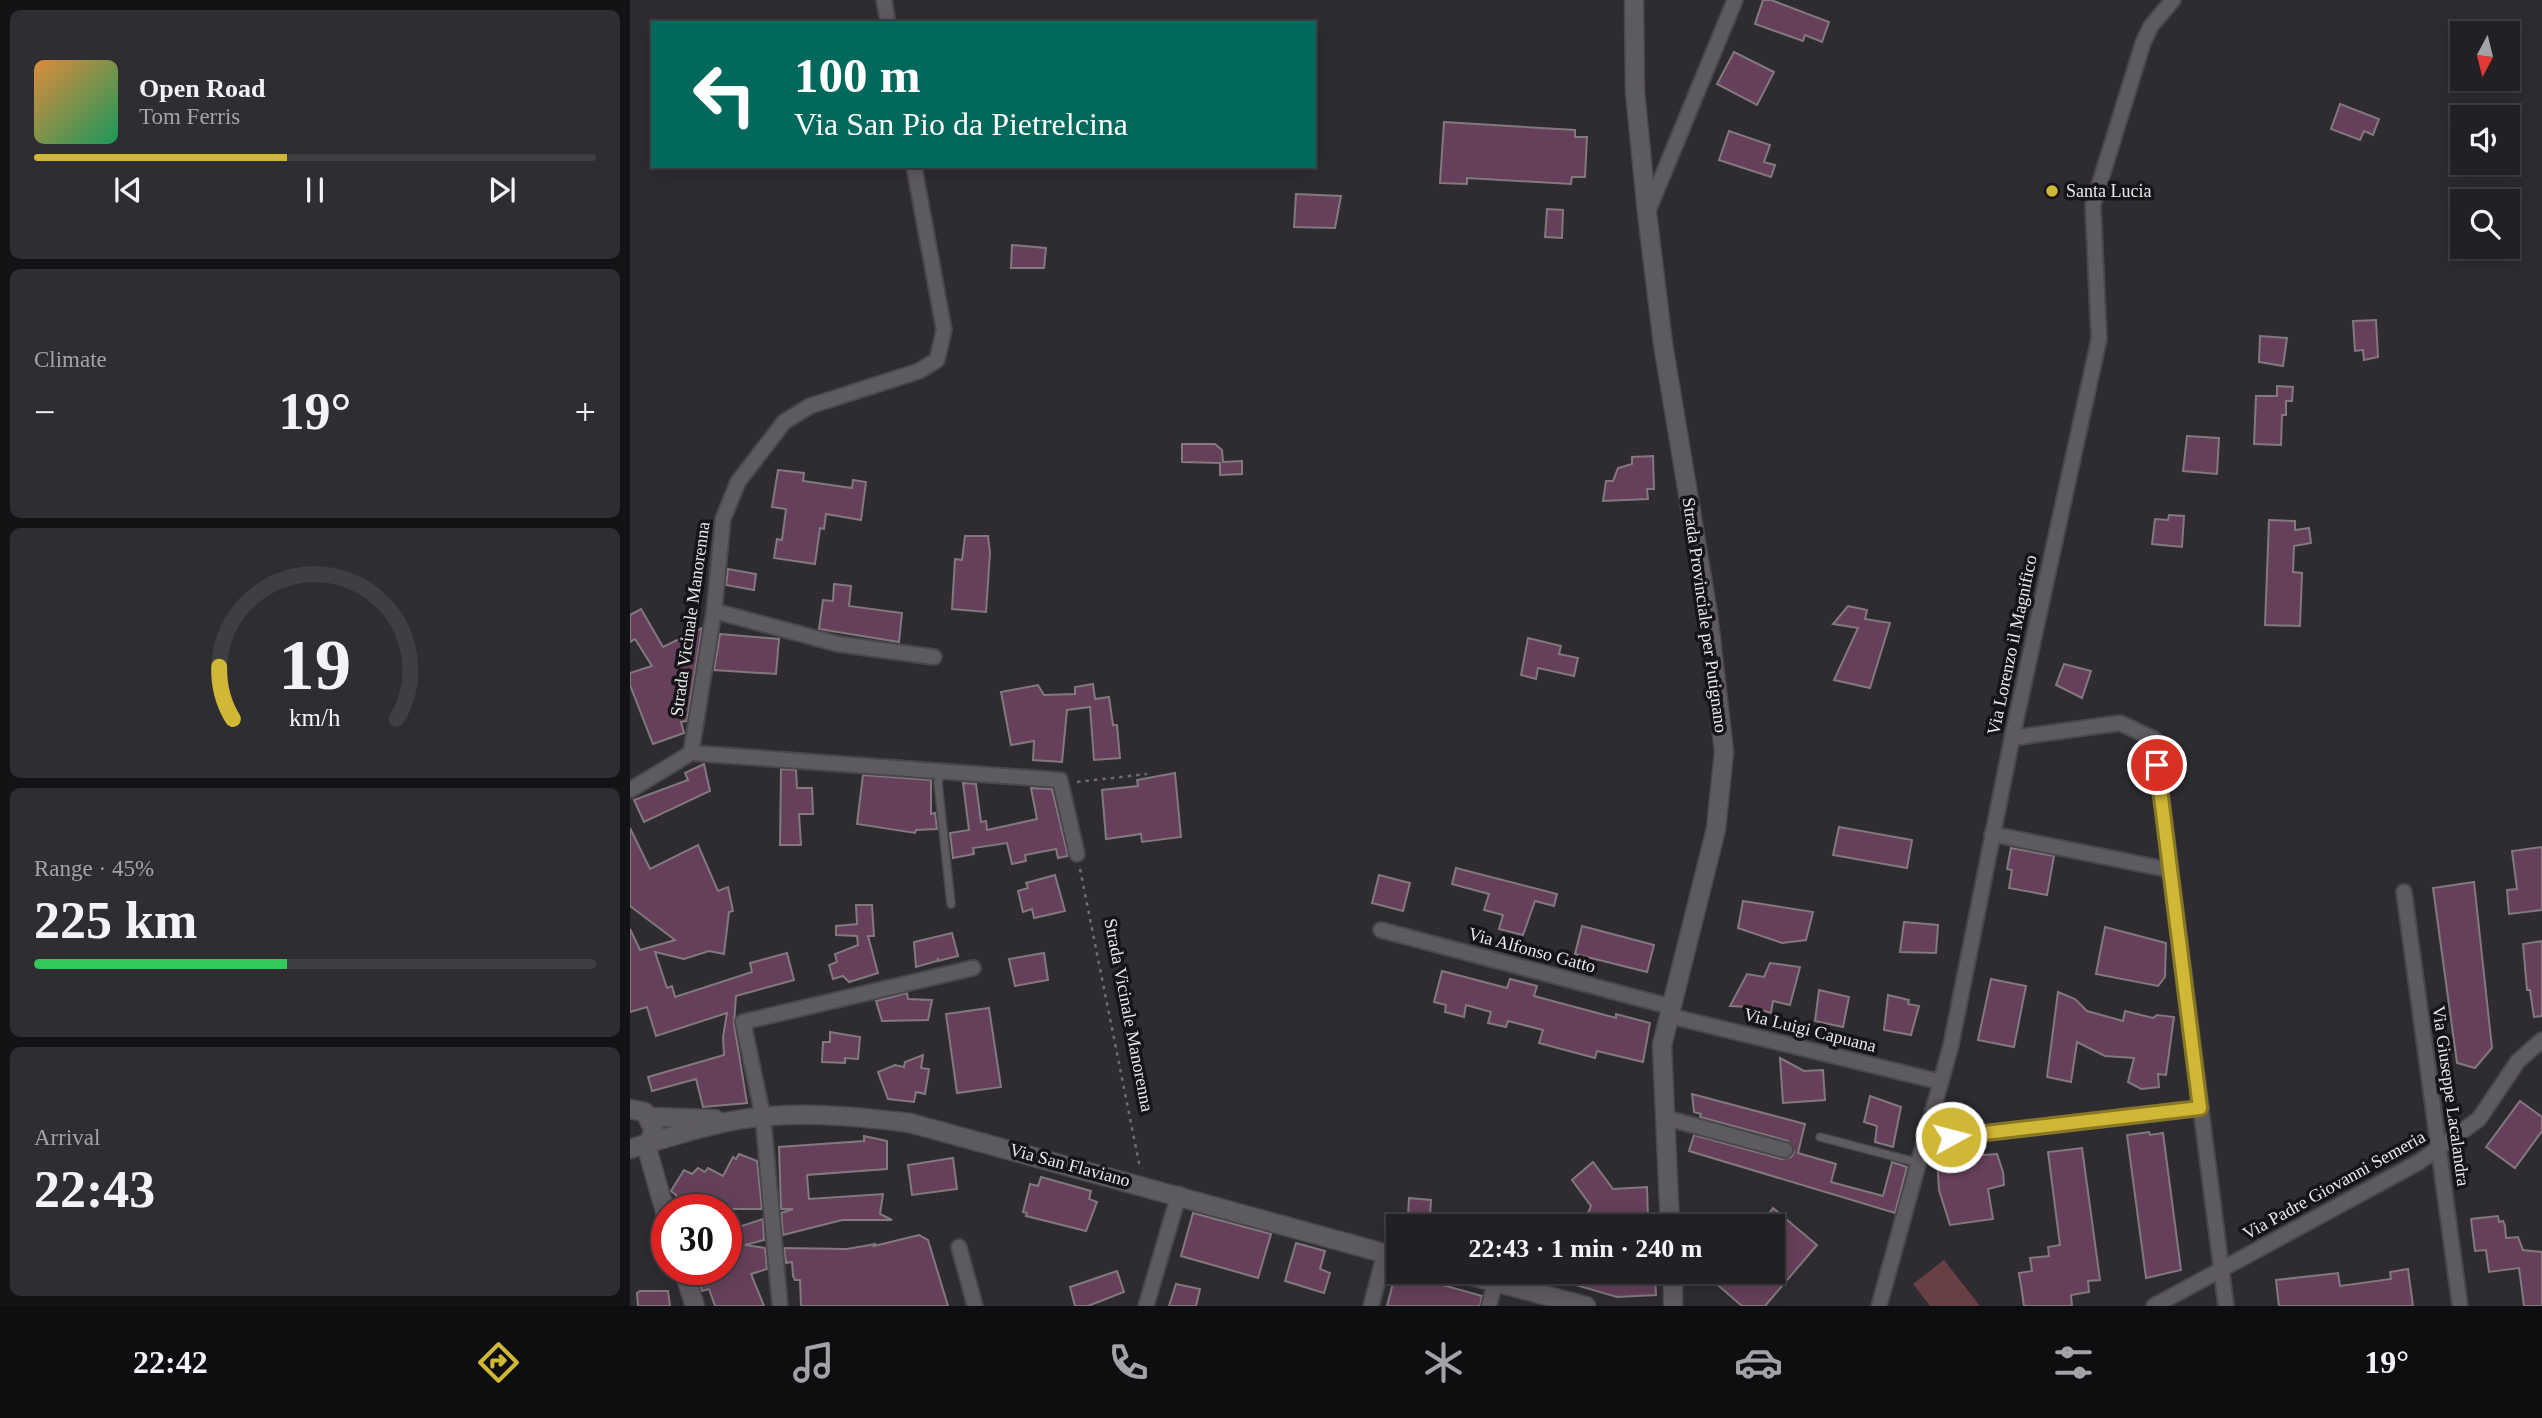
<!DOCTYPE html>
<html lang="en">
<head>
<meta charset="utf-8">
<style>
	:root { --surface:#222025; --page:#2e2d32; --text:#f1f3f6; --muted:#a2a3a7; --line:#3f3e42; --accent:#d1b736 }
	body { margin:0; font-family:"Times New Roman",serif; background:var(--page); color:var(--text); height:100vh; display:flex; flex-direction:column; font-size:26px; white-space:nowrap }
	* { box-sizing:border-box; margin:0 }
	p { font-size:23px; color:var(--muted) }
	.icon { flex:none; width:38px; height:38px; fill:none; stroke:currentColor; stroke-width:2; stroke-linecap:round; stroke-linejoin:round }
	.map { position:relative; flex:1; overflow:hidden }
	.sheet { display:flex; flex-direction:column; gap:10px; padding:10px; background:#131214; width:630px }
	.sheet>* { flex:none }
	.hud { position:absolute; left:21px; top:21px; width:665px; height:147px; border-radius:0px; box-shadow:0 4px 18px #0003,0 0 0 2px var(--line); background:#00695c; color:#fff; overflow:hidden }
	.needle { width:46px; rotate:187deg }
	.tools { position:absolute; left:1820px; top:21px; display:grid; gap:14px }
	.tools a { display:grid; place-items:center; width:70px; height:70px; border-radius:0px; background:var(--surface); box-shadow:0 4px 18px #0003,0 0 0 2px var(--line); font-size:35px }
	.speed { position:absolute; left:21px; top:1194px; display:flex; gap:14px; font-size:35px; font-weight:700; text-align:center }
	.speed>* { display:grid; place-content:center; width:91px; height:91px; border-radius:50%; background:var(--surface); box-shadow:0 4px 18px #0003,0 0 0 2px var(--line); line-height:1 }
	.speed .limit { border:10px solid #d22; background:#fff; color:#111 }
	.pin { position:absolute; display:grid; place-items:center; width:60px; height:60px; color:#fff; margin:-30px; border:4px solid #fff; border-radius:50%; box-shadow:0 2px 7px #0007 }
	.me { position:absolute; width:77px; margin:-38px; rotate:83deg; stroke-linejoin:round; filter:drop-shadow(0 0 5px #0008) }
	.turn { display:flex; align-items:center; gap:24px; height:147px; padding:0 28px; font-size:32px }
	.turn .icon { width:91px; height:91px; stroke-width:2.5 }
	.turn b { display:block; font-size:49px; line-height:60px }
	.big { font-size:52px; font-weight:700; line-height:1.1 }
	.sheet .widget { flex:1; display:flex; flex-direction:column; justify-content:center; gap:10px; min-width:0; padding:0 24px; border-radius:10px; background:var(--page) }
	.sheet .dial { align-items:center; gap:0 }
	.dial svg { height:182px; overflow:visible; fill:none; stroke:var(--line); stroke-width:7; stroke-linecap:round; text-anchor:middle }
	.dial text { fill:var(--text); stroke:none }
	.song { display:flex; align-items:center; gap:21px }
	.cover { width:84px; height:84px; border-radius:10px; background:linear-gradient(135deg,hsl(30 70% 55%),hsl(150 70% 35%)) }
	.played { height:7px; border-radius:4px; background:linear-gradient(90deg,var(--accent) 45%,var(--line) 45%) }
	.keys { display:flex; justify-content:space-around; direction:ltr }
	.heat { display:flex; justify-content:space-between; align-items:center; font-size:38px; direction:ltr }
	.charge { height:10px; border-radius:5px; background:linear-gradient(90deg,#34c759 45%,var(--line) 0) }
	.trip { position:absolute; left:756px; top:1214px; width:399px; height:70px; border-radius:0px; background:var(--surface); box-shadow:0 4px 18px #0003,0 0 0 2px var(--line); font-weight:700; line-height:70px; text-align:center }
	.menu { display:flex; height:112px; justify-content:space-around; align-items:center; background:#0e0d0f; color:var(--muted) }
	.menu .icon { width:49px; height:49px }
	.menu .current { color:var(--accent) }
	.menu b { font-size:32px; color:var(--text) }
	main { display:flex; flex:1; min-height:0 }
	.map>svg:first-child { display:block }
	.green { fill:#693f46 }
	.building { fill:#66405b; stroke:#81797e; stroke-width:2 }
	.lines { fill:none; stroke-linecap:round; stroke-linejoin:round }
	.service-casing { stroke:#49474c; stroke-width:10 }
	.minor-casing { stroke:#49474c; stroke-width:18 }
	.tertiary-casing { stroke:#49474c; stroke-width:21 }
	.path { stroke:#6f6c72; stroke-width:2.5; stroke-dasharray:3.5 5; stroke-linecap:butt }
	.service { stroke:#5e5a61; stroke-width:7 }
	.minor { stroke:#5e5a61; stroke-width:14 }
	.tertiary { stroke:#5e5a61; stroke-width:18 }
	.route-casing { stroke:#887723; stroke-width:18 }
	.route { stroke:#d1b736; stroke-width:12 }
	.poi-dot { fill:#d1b736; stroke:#161417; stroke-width:2.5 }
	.labels { text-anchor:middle; stroke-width:7; stroke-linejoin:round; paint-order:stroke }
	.poi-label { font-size:18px; fill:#eae8ec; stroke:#161417; text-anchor:start }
	.street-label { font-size:18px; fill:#eae8ec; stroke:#161417 }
</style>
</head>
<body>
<main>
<section class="sheet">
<div class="widget">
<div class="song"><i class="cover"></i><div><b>Open Road</b><p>Tom Ferris</p></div></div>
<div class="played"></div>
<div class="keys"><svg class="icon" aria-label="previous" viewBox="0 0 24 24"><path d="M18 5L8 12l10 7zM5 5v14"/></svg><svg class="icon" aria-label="pause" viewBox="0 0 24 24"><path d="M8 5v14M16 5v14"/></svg><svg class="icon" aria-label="next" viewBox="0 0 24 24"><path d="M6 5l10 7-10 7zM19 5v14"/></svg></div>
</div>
<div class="widget"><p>Climate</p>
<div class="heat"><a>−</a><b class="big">19°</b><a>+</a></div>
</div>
<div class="widget dial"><svg viewBox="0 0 100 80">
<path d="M14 69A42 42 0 1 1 86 69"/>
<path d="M14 69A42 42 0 0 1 8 46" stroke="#d1b736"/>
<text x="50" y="56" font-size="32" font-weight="700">19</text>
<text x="50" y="72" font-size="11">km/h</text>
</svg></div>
<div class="widget"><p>Range · 45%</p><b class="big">225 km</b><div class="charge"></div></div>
<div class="widget"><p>Arrival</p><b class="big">22:43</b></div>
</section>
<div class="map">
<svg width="1912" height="1306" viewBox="0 0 1912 1306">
	<rect width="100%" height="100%" fill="#2e2b31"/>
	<path class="green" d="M1314 1260 1350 1306H1300L1283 1284Z"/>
	<g class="building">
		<path d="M1133 0H1141L1199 22 1192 42 1175 35 1173 41 1125 24Z"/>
		<path d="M1104 52 1144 72 1127 105 1087 84Z"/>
		<path d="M1710 104 1749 119 1743 135 1734 131 1730 140 1701 129Z"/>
		<path d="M814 122 945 130V137H957L955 177H942L941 184 837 178V184L810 183Z"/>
		<path d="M1099 131 1140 145 1134 162 1145 165 1141 177 1089 160Z"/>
		<path d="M666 194 711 196 705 228 664 227Z"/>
		<path d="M917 209 933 210 932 238 915 237Z"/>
		<path d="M382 245 416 248 414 268H381Z"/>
		<path d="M1746 320 1748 357 1734 360 1733 350 1725 351 1723 321Z"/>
		<path d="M1630 336 1657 338 1653 366 1629 362Z"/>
		<path d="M1647 386 1663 387 1662 401H1656V415H1652L1651 445 1624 444 1626 396H1647Z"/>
		<path d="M1557 436 1589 438 1587 474 1553 471Z"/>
		<path d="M552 444H585L592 450 593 462 612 461V474L590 475V463L552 462Z"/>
		<path d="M1023 456 1024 489H1017L1018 499 973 501 976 481H983L988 468 1002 464V457Z"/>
		<path d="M148 470 174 473 173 481 222 488 223 480 236 482 231 520 196 514 194 529 190 528 185 564 144 558 147 539 152 540 156 509 142 507Z"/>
		<path d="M1539 515 1554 516 1552 547 1522 544 1525 519 1538 520Z"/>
		<path d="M1639 520 1665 521V530L1679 528 1681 543 1664 546 1663 572 1672 573 1670 626 1635 625Z"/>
		<path d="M335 536H358L360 553 356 612 322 609 325 559 332 560Z"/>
		<path d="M98 569 126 574 124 590 96 585Z"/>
		<path d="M204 584 221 586 219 606 272 613 269 642 189 629 193 600 203 601Z"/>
		<path d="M1218 606 1237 610 1235 619 1260 623 1240 688 1204 680 1228 628 1203 624Z"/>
		<path d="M11 609 33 647 72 628 57 721 51 722 54 733 23 744 0 685V673L22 666 5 639 0 642V615Z"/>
		<path d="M90 634 149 639 146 674 84 670Z"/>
		<path d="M898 638 931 646 929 654 948 658 944 676 908 668 906 679 891 675Z"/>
		<path d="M1434 664 1461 671 1452 698 1426 685Z"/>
		<path d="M463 684 465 699 479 697 483 725H487L490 758 464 760 460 707 437 710 432 762 403 760 404 741 381 745 371 692 408 685 414 695 445 694V687Z"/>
		<path d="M74 764 80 791 14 822 4 800 58 780 55 773Z"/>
		<path d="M151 769 166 770 167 788H182L183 814H169L171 845H150Z"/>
		<path d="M545 773 551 837 512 842 511 834 476 839 472 790 508 786 507 780Z"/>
		<path d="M233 775 301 780V814L305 813 307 829 286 830 285 833 227 824Z"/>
		<path d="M333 783 346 784 351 822 356 821 357 830 407 819 401 788 422 789 438 856 428 858 426 849 395 855 396 861 382 864 377 843 343 848 344 854 323 858 320 833 339 830Z"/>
		<path d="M1209 827 1282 840 1277 868 1203 855Z"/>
		<path d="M0 828 20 869 68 845 88 891 98 887 103 911 99 912 94 954 79 951 54 959 25 952 37 988 42 986 45 997 122 972 120 963 157 953 164 980 106 996 104 1024 117 1103 73 1107 66 1079 22 1091 18 1077 94 1055 93 1037 97 1013 26 1036 17 1007 0 1012V929L10 950 45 940 0 906Z"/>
		<path d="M1912 847V910L1879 914 1877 890 1887 889 1882 851Z"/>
		<path d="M1381 848 1424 856 1417 895 1379 888 1382 870 1377 869Z"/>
		<path d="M826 868 927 894 924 906 905 901 893 935 869 929 873 915 854 910 859 894 822 884Z"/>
		<path d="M425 875 435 911 404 918 402 909 393 912 388 891 398 888 396 883Z"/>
		<path d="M749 875 780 883 773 911 742 903Z"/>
		<path d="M1844 882 1862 1048 1845 1068 1827 1063 1803 888Z"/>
		<path d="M1113 901 1183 912 1176 940 1152 943 1108 928Z"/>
		<path d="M226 905H242L244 936H238L248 973 219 982 213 976 203 979 199 965 207 962 205 954 228 945 227 936 206 935V926L227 924Z"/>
		<path d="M1274 922 1308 925 1306 953 1270 952Z"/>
		<path d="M952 926 1024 945 1017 972 945 954Z"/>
		<path d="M1475 927 1536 943 1535 977 1528 986 1466 974Z"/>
		<path d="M322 933 328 956 308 961V958L307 961 286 967 284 942Z"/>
		<path d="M1912 941V1016L1904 1017 1900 990H1897L1893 944Z"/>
		<path d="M414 953 418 980 385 986 379 959Z"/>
		<path d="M1140 963 1170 967 1160 1005 1143 1001 1141 1013 1122 1007 1100 1006 1117 974 1134 977Z"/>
		<path d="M812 971 877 988 880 979 907 986 904 996 986 1018V1014L1020 1023 1013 1062 967 1051 965 1058 909 1043 913 1030 878 1021 876 1027 858 1023 861 1012 836 1005 834 1017 815 1012 816 1005 804 1002Z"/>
		<path d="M1361 979 1396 986 1384 1047 1348 1040Z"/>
		<path d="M1189 990 1219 997 1213 1027 1185 1021Z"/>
		<path d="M1428 992 1445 999 1457 1011 1493 1021 1495 1011 1523 1018 1527 1015 1544 1017 1536 1075 1528 1074 1529 1087 1511 1089 1498 1082 1504 1058 1475 1056 1447 1042 1441 1082 1417 1077Z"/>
		<path d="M277 993 278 999 302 1000 298 1020 252 1021 246 1001Z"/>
		<path d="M1258 995 1279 1000 1278 1004 1289 1006 1281 1035 1254 1030Z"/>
		<path d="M359 1008 371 1087 327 1093 316 1014Z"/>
		<path d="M200 1032 230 1037 228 1059 215 1058V1063L192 1062 193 1042H200Z"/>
		<path d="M293 1055 291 1068 299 1069 295 1094 286 1092 284 1102 258 1099 248 1072 265 1065 274 1067 275 1062Z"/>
		<path d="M1150 1058 1174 1071 1193 1070 1195 1100 1153 1103Z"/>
		<path d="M1062 1094 1175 1124 1168 1153 1206 1164 1201 1182 1253 1196 1262 1162 1277 1167 1265 1213 1059 1151 1064 1135 1152 1159 1161 1157 1164 1152 1158 1141 1070 1117 1071 1114 1064 1112Z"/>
		<path d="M1240 1096 1271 1107 1263 1147 1245 1142 1247 1126 1234 1122Z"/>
		<path d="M1890 1101 1912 1117V1131L1885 1168 1856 1147Z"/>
		<path d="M1519 1132 1520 1135 1533 1133 1551 1270 1516 1278 1497 1135Z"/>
		<path d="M234 1136 257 1141V1169L177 1175 179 1199 253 1194 250 1214 262 1220H212L153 1235 151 1213 163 1209H151L149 1147 234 1141Z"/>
		<path d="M1452 1148 1470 1280 1458 1281 1459 1292 1441 1295 1442 1306H1394L1389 1273 1402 1271 1400 1258 1419 1256 1418 1247 1430 1245 1418 1152Z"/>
		<path d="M1348 1150 1353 1155 1367 1154 1373 1172 1374 1185 1358 1189 1363 1219 1320 1225 1309 1190 1307 1157Z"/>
		<path d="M109 1154 127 1161 132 1209H50L46 1195 41 1191 54 1170 62 1174 68 1168 75 1172 78 1168 93 1176 103 1157 106 1159Z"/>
		<path d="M323 1158 327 1189 282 1195 278 1165Z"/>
		<path d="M963 1162 983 1189 1017 1187 1018 1219 983 1220 980 1227H952L961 1206 942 1180Z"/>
		<path d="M411 1177 461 1191 459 1199 467 1202 456 1231 396 1216 397 1213 393 1212 400 1184 408 1186Z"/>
		<path d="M779 1198 801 1200 800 1217 778 1216Z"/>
		<path d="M1143 1208 1187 1245 1135 1306H1112L1083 1281 1091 1272H1143V1227H1130Z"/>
		<path d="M563 1213 641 1234 628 1278 551 1256Z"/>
		<path d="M1868 1216 1869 1222 1873 1221 1875 1226 1876 1238 1888 1237 1893 1250 1912 1252V1306H1894L1889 1268 1859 1272 1856 1250 1845 1251 1841 1219Z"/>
		<path d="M133 1219 134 1240 115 1245 135 1248 137 1269 121 1274 134 1306H85L79 1289 72 1291 65 1269H96V1231Z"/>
		<path d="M289 1235 298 1240 318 1306H171L170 1280H165L163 1276 162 1262 156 1263 154 1248 217 1249 245 1244 244 1246Z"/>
		<path d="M666 1243 695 1251 690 1269 700 1273 694 1293 655 1281Z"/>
		<path d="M1778 1269 1783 1306H1649L1646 1280 1708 1273 1710 1286 1761 1279 1760 1272Z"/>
		<path d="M487 1271 494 1292 458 1306H445L440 1287Z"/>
		<path d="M766 1272 852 1296 850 1306H757Z"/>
		<path d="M915 1272H1025L1026 1295 987 1297 915 1276Z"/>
		<path d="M546 1284 570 1289 566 1306H539Z"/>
		<path d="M10 1291H38L40 1306H8L7 1293Z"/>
	</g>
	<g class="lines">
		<g class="service-casing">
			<g id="service">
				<path d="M310 772 308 783 321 904"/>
				<path d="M1190 1137 1289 1163"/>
			</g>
		</g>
		<g class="minor-casing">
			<g id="minor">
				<path d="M254 0 258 23"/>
				<path d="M1018 211 1105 0"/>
				<path d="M84 611 208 644 304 657"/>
				<path d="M1382 738 1490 723 1524 739 1596 1306"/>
				<path d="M61 753 430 780 447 854"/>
				<path d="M0 790 61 753 84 611 93 519 108 482 154 422 180 406 289 371 307 360 314 330 284 166"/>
				<path d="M1362 834 1540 870"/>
				<path d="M1774 892 1830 1306"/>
				<path d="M751 930 1042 1007"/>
				<path d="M1040 1016 1311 1082"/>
				<path d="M1036 1118 1155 1150"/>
				<path d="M1295 1140 1570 1108"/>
				<path d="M329 1247 345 1306"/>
				<path d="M150 1306 133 1117 113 1022 343 968"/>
				<path d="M516 1306 549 1194"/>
				<path d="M741 1306 755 1253"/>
				<path d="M859 1306 865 1283"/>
				<path d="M1249 1306 1321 1045 1382 738 1469 339 1463 205 1513 43 1521 26 1543 0"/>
				<path d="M1524 1306 1789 1162 1849 1119 1888 1061 1912 1040"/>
			</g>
		</g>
		<g class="tertiary-casing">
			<g id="tertiary">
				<path d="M1004 0 1005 92 1017 213 1033 344 1078 614 1094 752 1086 829 1032 1045 1040 1227"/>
				<path d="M0 1109 15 1112 24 1131 18 1143 0 1149"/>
				<path d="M20 1117 85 1119"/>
				<path d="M18 1143C48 1135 78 1125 107 1120 165 1110 223 1116 280 1123L768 1257"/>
				<path d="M16 1145 37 1218"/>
				<path d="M53 1269 65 1306"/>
				<path d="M826 1272 956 1306"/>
				<path d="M1043 1272V1306"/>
			</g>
		</g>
		<g class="path">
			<path d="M447 782 517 774"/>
			<path d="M450 869 510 1168"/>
		</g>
		<use href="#service" class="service"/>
		<use href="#minor" class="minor"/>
		<use href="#tertiary" class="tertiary"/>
	</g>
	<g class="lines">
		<g class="route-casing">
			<path id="route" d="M1321 1137 1570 1108 1527 765"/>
		</g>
		<use href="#route" class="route"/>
	</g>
	<circle class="poi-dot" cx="1422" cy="191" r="7"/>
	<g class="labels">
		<g class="poi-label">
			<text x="1436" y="197">Santa Lucia</text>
		</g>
		<g class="street-label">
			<text transform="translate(1075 615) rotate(82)" y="6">Strada Provinciale per Putignano</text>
			<text transform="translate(60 619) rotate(-82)" y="6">Strada Vicinale Manorenna</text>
			<text transform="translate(1382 645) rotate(-78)" y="6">Via Lorenzo il Magnifico</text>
			<text transform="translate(902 950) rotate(15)" y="6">Via Alfonso Gatto</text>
			<text transform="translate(499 1015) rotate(79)" y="6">Strada Vicinale Manorenna</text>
			<text transform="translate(1180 1030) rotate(14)" y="6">Via Luigi Capuana</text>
			<text transform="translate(1821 1096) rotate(82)" y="6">Via Giuseppe Lacalandra</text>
			<text transform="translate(440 1165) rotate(15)" y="6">Via San Flaviano</text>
			<text transform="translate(1704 1185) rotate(-29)" y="6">Via Padre Giovanni Semeria</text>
		</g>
	</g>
</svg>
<div class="tools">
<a><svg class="needle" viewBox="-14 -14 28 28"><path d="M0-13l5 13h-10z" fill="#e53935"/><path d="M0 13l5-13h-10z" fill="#a2a3a7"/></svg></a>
<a><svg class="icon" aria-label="sound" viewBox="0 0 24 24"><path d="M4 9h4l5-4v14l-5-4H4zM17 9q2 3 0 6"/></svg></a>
<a><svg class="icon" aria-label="search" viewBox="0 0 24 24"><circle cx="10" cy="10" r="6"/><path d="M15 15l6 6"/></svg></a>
</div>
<div class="speed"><div class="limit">30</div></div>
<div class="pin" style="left:1527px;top:765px;background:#d93025"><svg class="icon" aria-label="arrive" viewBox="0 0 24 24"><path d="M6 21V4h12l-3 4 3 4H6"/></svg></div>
<svg class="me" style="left:1321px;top:1137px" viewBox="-20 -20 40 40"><circle r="17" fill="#d1b736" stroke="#fff" stroke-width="3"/><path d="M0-11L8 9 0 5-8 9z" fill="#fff"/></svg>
<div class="trip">22:43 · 1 min · 240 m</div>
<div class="hud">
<div class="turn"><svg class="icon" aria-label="left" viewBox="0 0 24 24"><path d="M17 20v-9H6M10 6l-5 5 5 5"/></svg><div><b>100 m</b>Via San Pio da Pietrelcina</div></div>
</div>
</div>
</main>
<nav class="menu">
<b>22:42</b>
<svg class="icon current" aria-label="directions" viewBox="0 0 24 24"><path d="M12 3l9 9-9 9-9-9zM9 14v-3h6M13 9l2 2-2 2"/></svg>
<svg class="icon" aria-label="music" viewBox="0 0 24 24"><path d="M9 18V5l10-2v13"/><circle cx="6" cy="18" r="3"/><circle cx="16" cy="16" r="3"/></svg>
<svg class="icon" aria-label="phone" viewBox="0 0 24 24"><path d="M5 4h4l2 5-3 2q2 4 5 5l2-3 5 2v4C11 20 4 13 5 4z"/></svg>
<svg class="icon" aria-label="climate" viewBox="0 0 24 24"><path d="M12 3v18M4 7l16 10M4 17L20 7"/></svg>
<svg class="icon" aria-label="car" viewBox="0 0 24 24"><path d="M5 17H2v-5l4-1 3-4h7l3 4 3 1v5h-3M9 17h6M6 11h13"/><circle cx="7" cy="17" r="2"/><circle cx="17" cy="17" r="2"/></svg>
<svg class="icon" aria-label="filters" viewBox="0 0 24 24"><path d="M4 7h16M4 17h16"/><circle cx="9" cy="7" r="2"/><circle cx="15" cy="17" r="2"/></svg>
<b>19°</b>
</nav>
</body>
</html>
